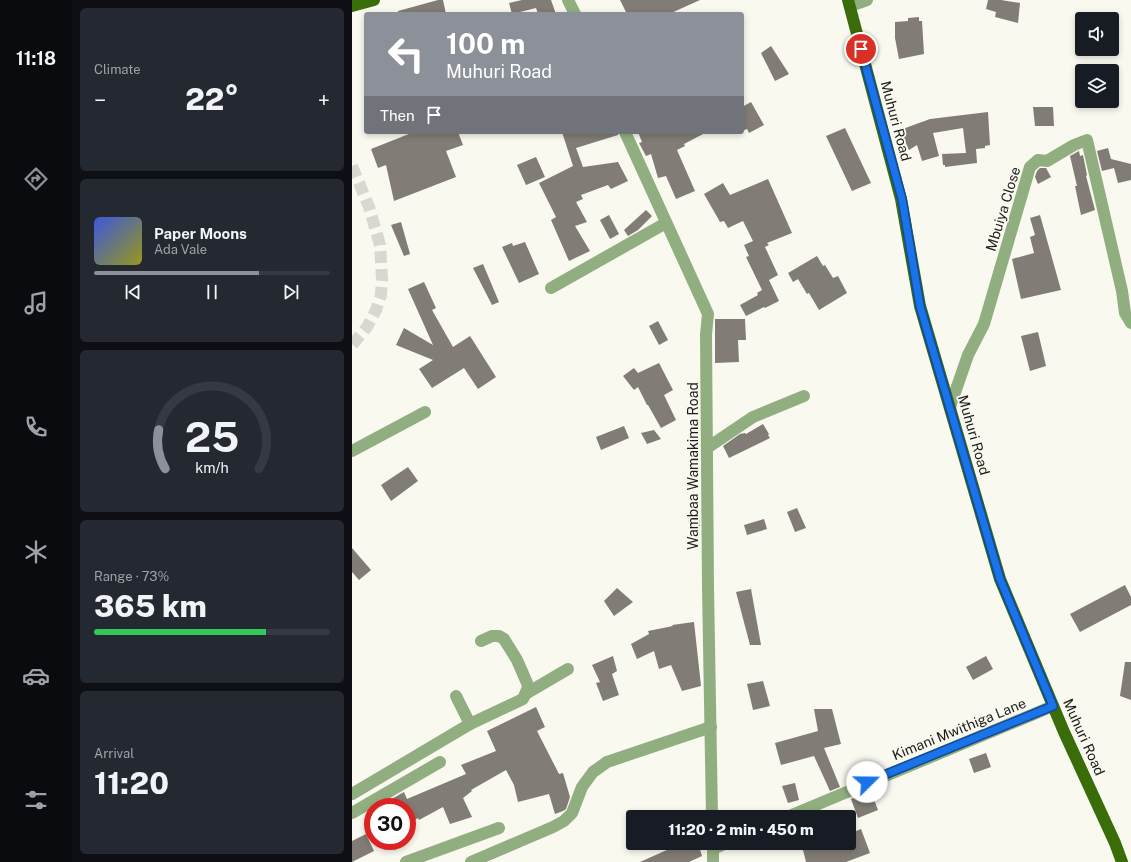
<!DOCTYPE html>
<html lang="en">
<head>
<meta charset="utf-8">
<style>
	:root { --surface:#171b24; --page:#242831; --text:#f1f3f6; --muted:#9ea1a6; --line:#363941; --accent:#8c9099 }
	body { margin:0; font-family:"Public Sans",sans-serif; background:var(--page); color:var(--text); height:100vh; display:flex; flex-direction:column; font-size:15px; white-space:nowrap }
	* { box-sizing:border-box; margin:0 }
	p { font-size:13px; color:var(--muted) }
	.icon { flex:none; width:22px; height:22px; fill:none; stroke:currentColor; stroke-width:2; stroke-linecap:round; stroke-linejoin:round }
	.map { position:relative; flex:1; overflow:hidden }
	.sheet { display:flex; flex-direction:column; gap:8px; padding:8px; background:#0d0f14; width:280px }
	.sheet>* { flex:none }
	.guide { position:absolute; left:12px; top:12px; width:380px; height:122px; border-radius:4px; box-shadow:0 2px 6px #0003; background:#8c9099; color:#fff; overflow:hidden }
	.tools { position:absolute; left:723px; top:12px; display:grid; gap:8px }
	.tools a { display:grid; place-items:center; width:44px; height:44px; border-radius:4px; background:var(--surface); box-shadow:0 2px 6px #0003; font-size:20px }
	.speed { position:absolute; left:12px; top:798px; display:flex; gap:8px; font-size:20px; font-weight:700; text-align:center }
	.speed>* { display:grid; place-content:center; width:52px; height:52px; border-radius:50%; background:var(--surface); box-shadow:0 2px 6px #0003; line-height:1 }
	.speed .limit { border:6px solid #d22; background:#fff; color:#111 }
	.pin { position:absolute; display:grid; place-items:center; width:34px; height:34px; color:#fff; margin:-17px; border:2px solid #fff; border-radius:50%; box-shadow:0 1px 4px #0007 }
	.me { position:absolute; width:44px; margin:-22px; rotate:68deg; stroke-linejoin:round; filter:drop-shadow(0 0 3px #0008) }
	.turn { display:flex; align-items:center; gap:14px; height:84px; padding:0 16px; font-size:18px }
	.turn .icon { width:52px; height:52px; stroke-width:2.5 }
	.turn b { display:block; font-size:28px; line-height:34px }
	.then { display:flex; align-items:center; height:38px; padding:0 16px; background:#0003; gap:8px; font-size:15px }
	.big { font-size:30px; font-weight:800; line-height:1.1 }
	.sheet .card { flex:1; display:flex; flex-direction:column; justify-content:center; gap:6px; min-width:0; padding:0 14px; border-radius:6px; background:var(--page) }
	.sheet .dial { align-items:center; gap:0 }
	.dial svg { height:104px; overflow:visible; fill:none; stroke:var(--line); stroke-width:7; stroke-linecap:round; text-anchor:middle }
	.dial text { fill:var(--text); stroke:none }
	.song { display:flex; align-items:center; gap:12px }
	.cover { width:48px; height:48px; border-radius:6px; background:linear-gradient(135deg,hsl(230 70% 55%),hsl(60 70% 35%)) }
	.played { height:4px; border-radius:2px; background:linear-gradient(90deg,var(--accent) 70%,var(--line) 70%) }
	.keys { display:flex; justify-content:space-around; direction:ltr }
	.heat { display:flex; justify-content:space-between; align-items:center; font-size:22px; direction:ltr }
	.charge { height:6px; border-radius:3px; background:linear-gradient(90deg,#34c759 73%,var(--line) 0) }
	.trip { position:absolute; left:274px; top:810px; width:230px; height:40px; border-radius:4px; background:var(--surface); box-shadow:0 2px 6px #0003; font-weight:800; line-height:40px; text-align:center }
	main { display:flex; flex:1; min-height:0 }
	.menu { display:flex; flex-direction:column; width:72px; justify-content:space-around; align-items:center; background:#090b0e; color:var(--muted) }
	.menu .icon { width:28px; height:28px }
	.menu .active { color:var(--accent) }
	.menu b { font-size:18px; color:var(--text) }
	.map>svg:first-child { display:block }
	.building { fill:#817c75 }
	.lines { fill:none; stroke-linecap:round; stroke-linejoin:round }
	.minor-tunnel { stroke:#d8d8d0; stroke-width:12; stroke-dasharray:12 6; stroke-linecap:butt }
	.minor { stroke:#91ae81; stroke-width:12 }
	.major { stroke:#3a6d0a; stroke-width:12 }
	.route-casing { stroke:#114b97; stroke-width:10 }
	.route { stroke:#1a73e8; stroke-width:7 }
	.labels { text-anchor:middle; stroke-width:3.5; stroke-linejoin:round; paint-order:stroke }
	.street-label { font-size:14px; fill:#1c1c19; stroke:#f9f9f0 }
</style>
</head>
<body>
<main>
<nav class="menu">
<b>11:18</b>
<svg class="icon active" aria-label="directions" viewBox="0 0 24 24"><path d="M12 3l9 9-9 9-9-9zM9 14v-3h6M13 9l2 2-2 2"/></svg>
<svg class="icon" aria-label="music" viewBox="0 0 24 24"><path d="M9 18V5l10-2v13"/><circle cx="6" cy="18" r="3"/><circle cx="16" cy="16" r="3"/></svg>
<svg class="icon" aria-label="phone" viewBox="0 0 24 24"><path d="M5 4h4l2 5-3 2q2 4 5 5l2-3 5 2v4C11 20 4 13 5 4z"/></svg>
<svg class="icon" aria-label="climate" viewBox="0 0 24 24"><path d="M12 3v18M4 7l16 10M4 17L20 7"/></svg>
<svg class="icon" aria-label="car" viewBox="0 0 24 24"><path d="M5 17H2v-5l4-1 3-4h7l3 4 3 1v5h-3M9 17h6M6 11h13"/><circle cx="7" cy="17" r="2"/><circle cx="17" cy="17" r="2"/></svg>
<svg class="icon" aria-label="filters" viewBox="0 0 24 24"><path d="M4 7h16M4 17h16"/><circle cx="9" cy="7" r="2"/><circle cx="15" cy="17" r="2"/></svg>
</nav>
<section class="sheet">
<div class="card"><p>Climate</p>
<div class="heat"><a>−</a><b class="big">22°</b><a>+</a></div>
</div>
<div class="card">
<div class="song"><i class="cover"></i><div><b>Paper Moons</b><p>Ada Vale</p></div></div>
<div class="played"></div>
<div class="keys"><svg class="icon" aria-label="previous" viewBox="0 0 24 24"><path d="M18 5L8 12l10 7zM5 5v14"/></svg><svg class="icon" aria-label="pause" viewBox="0 0 24 24"><path d="M8 5v14M16 5v14"/></svg><svg class="icon" aria-label="next" viewBox="0 0 24 24"><path d="M6 5l10 7-10 7zM19 5v14"/></svg></div>
</div>
<div class="card dial"><svg viewBox="0 0 100 80">
<path d="M14 69A42 42 0 1 1 86 69"/>
<path d="M14 69A42 42 0 0 1 9 39" stroke="#8c9099"/>
<text x="50" y="56" font-size="32" font-weight="700">25</text>
<text x="50" y="72" font-size="11">km/h</text>
</svg></div>
<div class="card"><p>Range · 73%</p><b class="big">365 km</b><div class="charge"></div></div>
<div class="card"><p>Arrival</p><b class="big">11:20</b></div>
</section>
<div class="map">
<svg width="779" height="862" viewBox="0 0 779 862">
	<rect width="100%" height="100%" fill="#f9f9f0"/>
	<g class="building">
		<path d="M86 0H91L94 14H46V11Z"/>
		<path d="M170 0H199L204 14H186L184 8 160 14 157 3Z"/>
		<path d="M268 0H348L317 14H275Z"/>
		<path d="M636 0H649L668 3 666 23 643 17 644 12 634 9Z"/>
		<path d="M567 17V21H570L572 54 547 59 543 38V22L556 21V18Z"/>
		<path d="M419 46 437 74 423 81 409 53Z"/>
		<path d="M399 102 412 125 397 133 395 129 390 131V107Z"/>
		<path d="M681 107H701L702 126H683Z"/>
		<path d="M636 112 638 145 633 146V148L624 149 625 163 593 167V165H591L590 154 614 153 611 128 581 133 587 156 570 161 565 145 557 150 548 130 578 119Z"/>
		<path d="M493 128 519 183 500 191 474 136Z"/>
		<path d="M62 132H106L111 145 94 151 104 177 42 201 34 165 26 168 19 149Z"/>
		<path d="M210 132H266V135L224 148 231 167 266 162 276 181 259 189 256 185 229 195 231 199 224 202 235 222 223 226 238 251 217 261 199 220 204 217 187 183 221 166Z"/>
		<path d="M286 132H355L332 144 333 146 325 150 343 191 324 199 314 176 306 178 299 154 294 156 287 143 290 142Z"/>
		<path d="M756 148 759 159 779 164V180L766 183 762 168 750 171 745 151Z"/>
		<path d="M727 151 728 156 731 155 735 175 734 176 743 210 729 215 723 186H725L718 156Z"/>
		<path d="M184 157 193 177 174 185 165 165Z"/>
		<path d="M688 168H694L699 177 686 184 683 177 685 171Z"/>
		<path d="M416 179 440 233 415 243 417 245 413 247 426 275 417 280 427 301 413 308 412 307 394 316 388 305 406 295 405 293 410 290 394 257 397 256 392 245 401 241 391 221 376 228 372 221 368 222 352 194 371 183 378 195Z"/>
		<path d="M294 210 300 216 286 230 276 236 272 230Z"/>
		<path d="M257 215 267 234 258 239 248 220Z"/>
		<path d="M688 215 709 290 669 299 660 259 682 253 678 237 683 235 678 218Z"/>
		<path d="M49 222 58 254 52 256 39 225Z"/>
		<path d="M173 242 187 274 167 283 150 247 160 243 161 246Z"/>
		<path d="M465 256 471 266 473 265 481 278 486 276 495 293 467 310 457 293 455 294 446 279 441 282 436 273Z"/>
		<path d="M131 264 147 302 140 305 121 268Z"/>
		<path d="M72 282 84 308 80 310 101 347 118 336 144 377 126 389 112 368 80 388 67 369 81 360 44 345 52 328 81 345 56 289Z"/>
		<path d="M363 319H393L394 340H386L387 362 363 363Z"/>
		<path d="M306 321 316 340 307 345 297 326Z"/>
		<path d="M686 332 694 366 678 371 669 336Z"/>
		<path d="M307 363 321 390 312 395 324 420 309 428 296 405H295L286 387 282 390 271 376 282 368 286 373Z"/>
		<path d="M411 424 417 434 416 435 418 438 377 458 371 446 388 434 393 433 394 434Z"/>
		<path d="M272 426 277 438 249 450 244 437Z"/>
		<path d="M302 430 309 439 295 444 289 433Z"/>
		<path d="M56 467 66 481 39 501 29 485Z"/>
		<path d="M445 508 454 528 443 532 435 512Z"/>
		<path d="M347 515 348 526 339 528 336 520Z"/>
		<path d="M412 519 415 529 395 535 392 525Z"/>
		<path d="M0 548 19 570 7 580 0 572Z"/>
		<path d="M773 585 779 597V605L728 632 718 614Z"/>
		<path d="M265 588 281 602 262 616 252 601Z"/>
		<path d="M399 589 409 645H398L384 592Z"/>
		<path d="M342 622 349 686 330 691 319 665 307 669 302 651 285 659 279 644 297 634 296 631 321 626 320 625Z"/>
		<path d="M261 656 265 671 260 674 267 695 251 701 244 683 248 682 240 665Z"/>
		<path d="M634 656 641 669 621 680 614 667Z"/>
		<path d="M773 662H779V700L768 696Z"/>
		<path d="M411 681 418 706 401 710 395 684Z"/>
		<path d="M184 707 193 727 185 731 207 774 211 773 218 797 214 809 211 811 203 814 197 794 166 802 162 785 154 770 119 790 120 791 111 798 120 817 98 824 91 807 67 820 66 818 55 824V807H36L39 806 36 801 52 792 55 799 114 774 109 765 144 751 135 731Z"/>
		<path d="M462 709H480L489 744 472 748 488 787 478 791 462 756 429 765 423 743 466 731Z"/>
		<path d="M634 753 639 767 622 773 617 759Z"/>
		<path d="M443 783 447 800 436 803 430 786Z"/>
		<path d="M519 792 526 810 506 818 499 799Z"/>
		<path d="M509 829 518 853 494 862H454L450 846 461 843 462 848 474 843H497V834Z"/>
		<path d="M14 834 22 851 0 862V841Z"/>
		<path d="M314 843H346L350 856 337 862H288L317 849Z"/>
	</g>
	<g class="lines">
		<path class="minor-tunnel" d="M0 166 17 207 28 245 30 280 29 295 24 310 15 327 0 345"/>
		<g class="minor">
			<path d="M216 0 223 14"/>
			<path d="M498 6 515 0"/>
			<path d="M273 132 356 314 354 335 356 587 360 817"/>
			<path d="M199 288 314 223"/>
			<path d="M598 407 616 355 632 324 678 167 686 160 695 161 722 145 735 140 770 291 773 313 779 323"/>
			<path d="M355 448 401 417 452 396"/>
			<path d="M0 451 73 412"/>
			<path d="M175 693 216 669"/>
			<path d="M104 696 118 724"/>
			<path d="M0 794 118 724 171 699 176 687 175 683 165 660 152 639 147 636H140L129 641"/>
			<path d="M0 813 88 762"/>
			<path d="M435 817 701 706"/>
			<path d="M361 843V862"/>
			<path d="M361 849 374 843"/>
			<path d="M54 862 147 828"/>
			<path d="M119 862 201 827 212 821 220 813 230 787 241 772 255 762 359 727"/>
		</g>
		<g class="major">
			<path d="M496 0 549 199 568 306 648 579 712 732 763 843 770 862"/>
			<path d="M0 6 22 0"/>
		</g>
	</g>
	<g class="lines">
		<g class="route-casing">
			<path id="route" d="M509 49 550 199 568 306 648 579 701 706 515 782"/>
		</g>
		<use href="#route" class="route"/>
	</g>
	<g class="labels">
		<g class="street-label">
			<text transform="translate(544 121) rotate(75)" y="5">Muhuri Road</text>
			<text transform="translate(651 209) rotate(-73)" y="5">Mbuiya Close</text>
			<text transform="translate(622 435) rotate(74)" y="5">Muhuri Road</text>
			<text transform="translate(341 466) rotate(-90)" y="5">Wambaa Wamakima Road</text>
			<text transform="translate(607 729) rotate(-22)" y="5">Kimani Mwithiga Lane</text>
			<text transform="translate(732 737) rotate(66)" y="5">Muhuri Road</text>
		</g>
	</g>
</svg>
<div class="tools">
<a><svg class="icon" aria-label="sound" viewBox="0 0 24 24"><path d="M4 9h4l5-4v14l-5-4H4zM17 9q2 3 0 6"/></svg></a>
<a><svg class="icon" aria-label="layers" viewBox="0 0 24 24"><path d="M12 4l9 5-9 5-9-5zM3 14l9 5 9-5"/></svg></a>
</div>
<div class="speed"><div class="limit">30</div></div>
<div class="pin" style="left:509px;top:49px;background:#d93025"><svg class="icon" aria-label="arrive" viewBox="0 0 24 24"><path d="M6 21V4h12l-3 4 3 4H6"/></svg></div>
<svg class="me" style="left:515px;top:782px" viewBox="-20 -20 40 40"><circle r="19" fill="#fff"/><path d="M0-13L10 11 0 6-10 11z" fill="#1a73e8"/></svg>
<div class="trip">11:20 · 2 min · 450 m</div>
<div class="guide">
<div class="turn"><svg class="icon" aria-label="left" viewBox="0 0 24 24"><path d="M17 20v-9H6M10 6l-5 5 5 5"/></svg><div><b>100 m</b>Muhuri Road</div></div>
<div class="then">Then<svg class="icon" aria-label="arrive" viewBox="0 0 24 24"><path d="M6 21V4h12l-3 4 3 4H6"/></svg></div>
</div>
</div>
</main>
</body>
</html>
